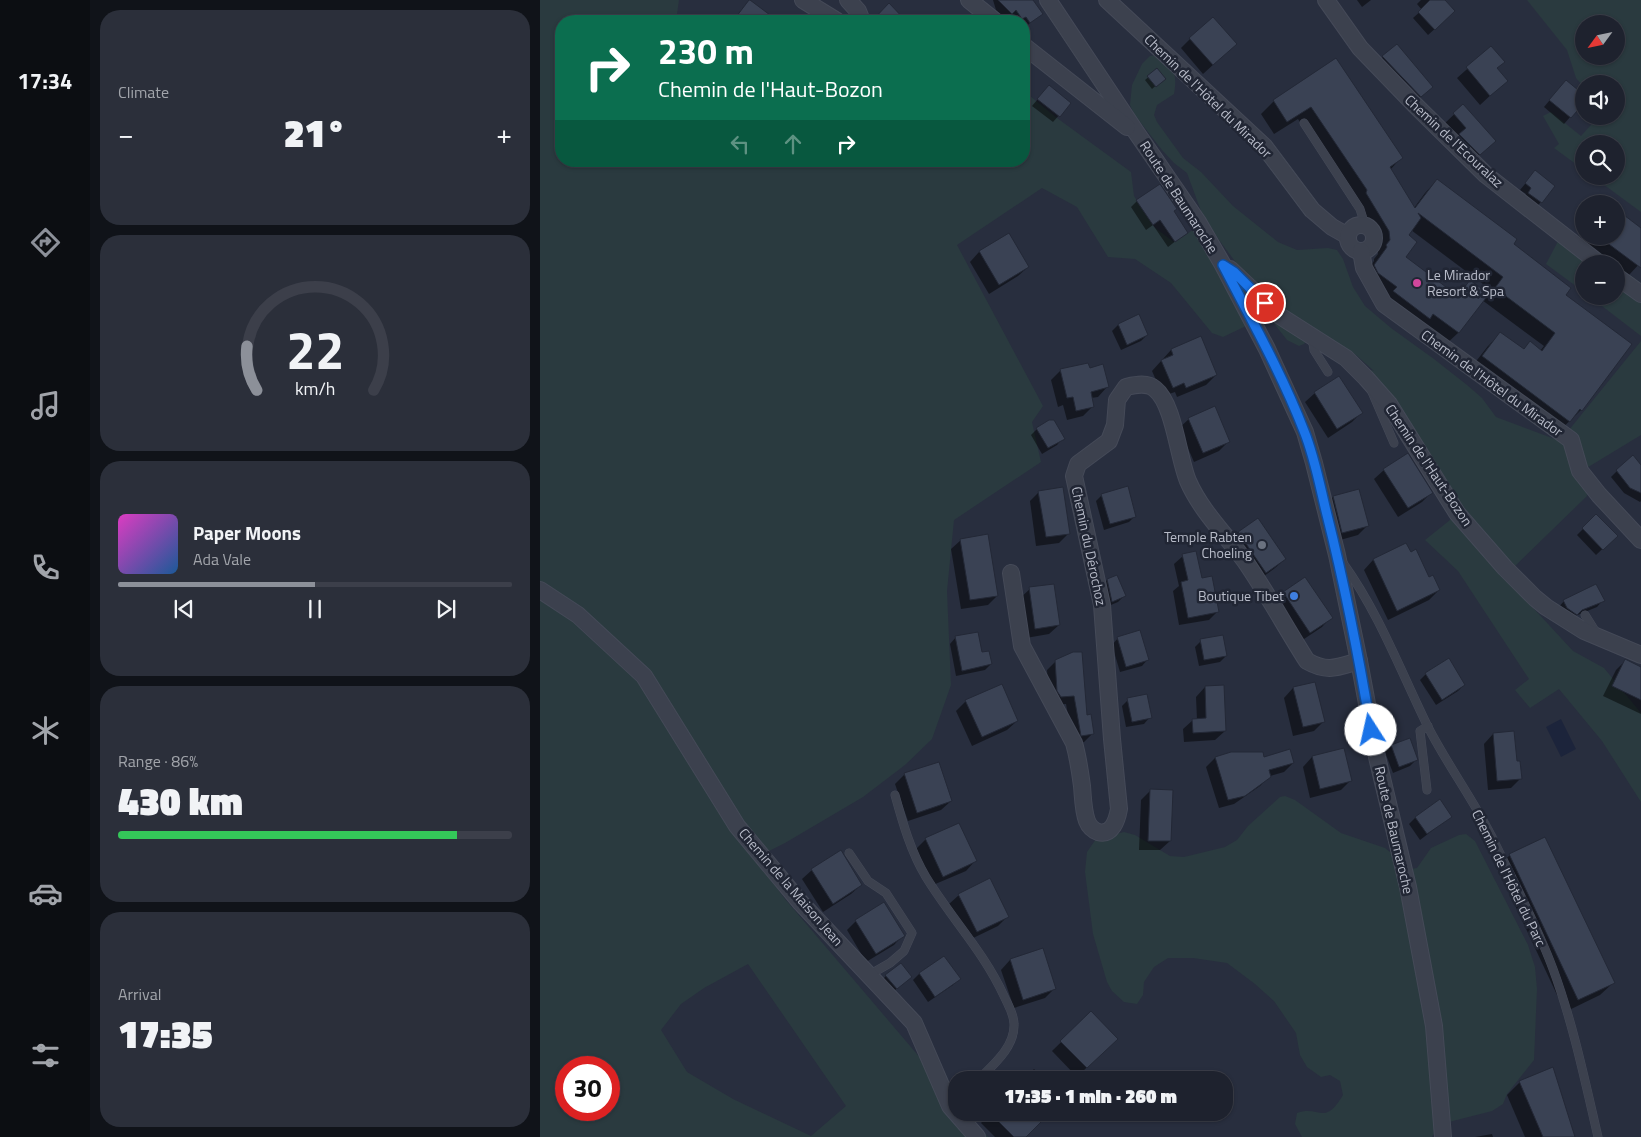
<!DOCTYPE html>
<html lang="en">
<head>
<meta charset="utf-8">
<style>
	:root { --surface:#1e222e; --page:#2b2f3a; --text:#f1f3f6; --muted:#a1a4aa; --line:#3c3f4a; --accent:#8c9099 }
	body { margin:0; font-family:"Titillium Web",sans-serif; background:var(--page); color:var(--text); height:100vh; display:flex; flex-direction:column; font-size:19px; white-space:nowrap }
	* { box-sizing:border-box; margin:0 }
	p { font-size:16px; color:var(--muted) }
	.icon { flex:none; width:28px; height:28px; fill:none; stroke:currentColor; stroke-width:2; stroke-linecap:round; stroke-linejoin:round }
	.map { position:relative; flex:1; overflow:hidden }
	.panel { display:flex; flex-direction:column; gap:10px; padding:10px; background:#101319; width:450px }
	.panel>* { flex:none }
	.guide { position:absolute; left:15px; top:15px; width:475px; height:152px; border-radius:20px; box-shadow:0 1px 4px #0004,0 0 0 1px var(--line); background:#0b6e4f; color:#fff; overflow:hidden }
	.needle { width:32px; rotate:237deg }
	.controls { position:absolute; left:1035px; top:15px; display:grid; gap:10px }
	.controls a { display:grid; place-items:center; width:50px; height:50px; border-radius:50%; background:var(--surface); box-shadow:0 1px 4px #0004,0 0 0 1px var(--line); font-size:25px }
	.speed { position:absolute; left:15px; top:1056px; display:flex; gap:10px; font-size:25px; font-weight:700; text-align:center }
	.speed>* { display:grid; place-content:center; width:65px; height:65px; border-radius:50%; background:var(--surface); box-shadow:0 1px 4px #0004,0 0 0 1px var(--line); line-height:1 }
	.speed .limit { border:8px solid #d22; background:#fff; color:#111 }
	.pin { position:absolute; display:grid; place-items:center; width:42px; height:42px; color:#fff; margin:-21px; border:2px solid #fff; border-radius:50%; box-shadow:0 1px 5px #0007 }
	.me { position:absolute; width:55px; margin:-28px; rotate:350deg; stroke-linejoin:round; filter:drop-shadow(0 0 4px #0008) }
	.turn { display:flex; align-items:center; gap:18px; height:105px; padding:0 20px; font-size:22px }
	.turn .icon { width:65px; height:65px; stroke-width:2.5 }
	.turn b { display:block; font-size:35px; line-height:42px }
	.lanes { display:flex; align-items:center; height:48px; padding:0 20px; background:#0003; justify-content:center; gap:25px; direction:ltr }
	.lanes .off { opacity:.35 }
	.big { font-size:38px; font-weight:800; line-height:1.1 }
	.panel .card { flex:1; display:flex; flex-direction:column; justify-content:center; gap:8px; min-width:0; padding:0 18px; border-radius:20px; background:var(--page) }
	.panel .dial { align-items:center; gap:0 }
	.dial svg { height:130px; overflow:visible; fill:none; stroke:var(--line); stroke-width:7; stroke-linecap:round; text-anchor:middle }
	.dial text { fill:var(--text); stroke:none }
	.song { display:flex; align-items:center; gap:15px }
	.cover { width:60px; height:60px; border-radius:8px; background:linear-gradient(135deg,hsl(310 70% 55%),hsl(210 70% 35%)) }
	.played { height:5px; border-radius:2px; background:linear-gradient(90deg,var(--accent) 50%,var(--line) 50%) }
	.keys { display:flex; justify-content:space-around; direction:ltr }
	.heat { display:flex; justify-content:space-between; align-items:center; font-size:28px; direction:ltr }
	.charge { height:8px; border-radius:4px; background:linear-gradient(90deg,#34c759 86%,var(--line) 0) }
	.trip { position:absolute; left:408px; top:1071px; width:285px; height:50px; border-radius:20px; background:var(--surface); box-shadow:0 1px 4px #0004,0 0 0 1px var(--line); font-weight:800; line-height:50px; text-align:center }
	main { display:flex; flex:1; min-height:0 }
	.tabs { display:flex; flex-direction:column; width:90px; justify-content:space-around; align-items:center; background:#0c0e12; color:var(--muted) }
	.tabs .icon { width:35px; height:35px }
	.tabs .on { color:var(--accent) }
	.tabs b { font-size:22px; color:var(--text) }
	.map>svg:first-child { display:block }
	.green { fill:#2a3a3f; fill-rule:evenodd }
	.water { fill:#1c243b }
	.shadow { fill:#0007; fill-rule:evenodd }
	.building { fill:#3a4254; stroke:#232836 }
	.lines { fill:none; stroke-linecap:round; stroke-linejoin:round }
	.lane-casing { stroke:#454a58; stroke-width:9 }
	.street-casing { stroke:#454a58; stroke-width:18 }
	.lane { stroke:#3c414e; stroke-width:8 }
	.street { stroke:#3c414e; stroke-width:16 }
	.route-casing { stroke:#114b97; stroke-width:12 }
	.route { stroke:#1a73e8; stroke-width:9 }
	.hotel-dot { fill:#d1479c; stroke:#212634; stroke-width:2 }
	.worship-dot { fill:#6b7280; stroke:#212634; stroke-width:2 }
	.shop-dot { fill:#3f7fe0; stroke:#212634; stroke-width:2 }
	.labels { text-anchor:middle; stroke-width:5; stroke-linejoin:round; paint-order:stroke }
	.street-label { font-size:14px; fill:#b8bcc9; stroke:#212634 }
	.poi-label { font-size:14px; fill:#b8bcc9; stroke:#212634; text-anchor:end }
</style>
</head>
<body>
<main>
<nav class="tabs">
<b>17:34</b>
<svg class="icon on" aria-label="directions" viewBox="0 0 24 24"><path d="M12 3l9 9-9 9-9-9zM9 14v-3h6M13 9l2 2-2 2"/></svg>
<svg class="icon" aria-label="music" viewBox="0 0 24 24"><path d="M9 18V5l10-2v13"/><circle cx="6" cy="18" r="3"/><circle cx="16" cy="16" r="3"/></svg>
<svg class="icon" aria-label="phone" viewBox="0 0 24 24"><path d="M5 4h4l2 5-3 2q2 4 5 5l2-3 5 2v4C11 20 4 13 5 4z"/></svg>
<svg class="icon" aria-label="climate" viewBox="0 0 24 24"><path d="M12 3v18M4 7l16 10M4 17L20 7"/></svg>
<svg class="icon" aria-label="car" viewBox="0 0 24 24"><path d="M5 17H2v-5l4-1 3-4h7l3 4 3 1v5h-3M9 17h6M6 11h13"/><circle cx="7" cy="17" r="2"/><circle cx="17" cy="17" r="2"/></svg>
<svg class="icon" aria-label="filters" viewBox="0 0 24 24"><path d="M4 7h16M4 17h16"/><circle cx="9" cy="7" r="2"/><circle cx="15" cy="17" r="2"/></svg>
</nav>
<section class="panel">
<div class="card"><p>Climate</p>
<div class="heat"><a>−</a><b class="big">21°</b><a>+</a></div>
</div>
<div class="card dial"><svg viewBox="0 0 100 80">
<path d="M14 69A42 42 0 1 1 86 69"/>
<path d="M14 69A42 42 0 0 1 8 42" stroke="#8c9099"/>
<text x="50" y="56" font-size="32" font-weight="700">22</text>
<text x="50" y="72" font-size="11">km/h</text>
</svg></div>
<div class="card">
<div class="song"><i class="cover"></i><div><b>Paper Moons</b><p>Ada Vale</p></div></div>
<div class="played"></div>
<div class="keys"><svg class="icon" aria-label="previous" viewBox="0 0 24 24"><path d="M18 5L8 12l10 7zM5 5v14"/></svg><svg class="icon" aria-label="pause" viewBox="0 0 24 24"><path d="M8 5v14M16 5v14"/></svg><svg class="icon" aria-label="next" viewBox="0 0 24 24"><path d="M6 5l10 7-10 7zM19 5v14"/></svg></div>
</div>
<div class="card"><p>Range · 86%</p><b class="big">430 km</b><div class="charge"></div></div>
<div class="card"><p>Arrival</p><b class="big">17:35</b></div>
</section>
<div class="map">
<svg width="1101" height="1137" viewBox="0 0 1101 1137">
	<rect width="100%" height="100%" fill="#282e3e"/>
	<g class="green">
		<path d="M0 0H139L136 21H21V161H265L274 168 292 161H484V91L517 118 591 172 594 196 614 227 634 242 656 228 706 326 683 337 672 333 631 283 595 259 568 257 537 207 502 188 417 245 503 406 492 422 501 462 414 520 407 591 411 685 392 739 365 765 323 797 245 843 215 858 245 899 416 1100V1112L427 1113 448 1137H0ZM208 964 306 1106 271 1136 193 1099 147 1072 121 1030 141 1004 164 988ZM26 1068H69V1110H26Z"/>
		<path d="M987 0H1101V212L1052 176H1076V144H1044V170L1014 148 1019 144 1003 116 1011 112 1041 136 1059 116H1076V84H1044V87L1036 78 1027 50ZM1044 24H1076V56H1044Z"/>
		<path d="M617 55C633 68 638 72 634 94L617 105 614 115 617 122 643 158 661 172 693 206 738 242 757 250 788 248 797 250 803 259 813 287 825 306 851 328 894 359 927 385 942 398 956 417 1020 441 1101 341V435L1045 469 1047 496 973 568 983 597 1033 651 1064 668 1101 713V802L1062 741 1019 689 990 708 975 690 989 679 918 571 885 540 915 516 845 406 804 361 834 371 816 355 781 332 776 331 764 344 759 346 747 340 717 302 697 264 679 240 661 211 647 173 634 163 622 150 594 114 590 105 592 85 602 64 610 56Z"/>
		<path d="M1025 228 1074 264H1044V292L1006 264Z"/>
		<path d="M1076 265 1101 283V336L1049 296H1076Z"/>
		<path d="M745 796 755 800 801 833 845 848 871 869 877 868 891 848 919 835 926 834 935 841 988 945 995 967 997 989 994 1060 967 1094 963 1104 952 1111 909 1122 897 1128 892 1137H762L755 1124 757 1113C780 1105 784 1127 803 1095L800 1081 790 1075 781 1077 767 1067 760 1055 756 1033 734 1001 715 984 687 963 653 958H628L614 967 604 982 603 995 597 1004 584 1002 572 991 567 982 553 934 545 872 547 852 556 839 584 832 595 835 630 856 644 857 685 847 697 840 708 826 740 797Z"/>
	</g>
	<path class="water" d="M1021 719 1036 749 1021 757 1006 727Z"/>
	<g class="shadow">
		<path d="M453 0H487L501 14 484 28V21H473L469 15 465 19 456 10Z"/>
		<path d="M817 0H831L822 7Z"/>
		<path d="M881 0H903L908 17 888 35 873 18 882 10 877 4Z"/>
		<path d="M209 1 230 17 227 21H193Z"/>
		<path d="M349 5 360 17 362 14 369 21H332Z"/>
		<path d="M650 39 686 53 663 74 641 48Z"/>
		<path d="M857 45 892 87 875 102 836 63Z"/>
		<path d="M951 48 956 69 966 81 940 105 917 78Z"/>
		<path d="M796 60 861 158 850 170 874 208 885 193 897 180 972 245 1025 295 1041 410 1016 434 930 369 948 346 961 333 983 350 990 343 1000 351 1004 346 942 300 918 333 905 345 822 278 834 261V259L838 254 837 244 813 206 814 204 758 119 734 134 721 114 734 101ZM871 230 951 290 948 295 930 281 916 296 864 257 867 235Z"/>
		<path d="M617 70 621 81 612 89 605 80Z"/>
		<path d="M1020 88 1044 101 1024 124 1004 107Z"/>
		<path d="M503 93 529 104 513 122 492 106Z"/>
		<path d="M923 106 945 150 930 163 904 124Z"/>
		<path d="M995 172 1014 186 995 209 983 199 986 194 980 190Z"/>
		<path d="M597 201 632 212 646 233 628 247 613 225 606 230 591 207Z"/>
		<path d="M1101 229V262L1089 275 1076 266V264H1073L1039 238 1044 231V236H1076Z"/>
		<path d="M469 235 488 267 478 276 449 294 430 262 439 252Z"/>
		<path d="M578 325 607 335 601 341 581 350 572 331Z"/>
		<path d="M660 338 676 375 666 385 637 397 635 392 623 396 612 371 631 350Z"/>
		<path d="M549 369 567 387 558 397 551 398 553 406 543 416 527 420 523 405 518 407 511 380 521 370Z"/>
		<path d="M775 393 821 413 812 422 788 438 765 402Z"/>
		<path d="M649 419 689 441 679 451 654 462 639 428Z"/>
		<path d="M497 429 523 438 517 445 502 454 491 435Z"/>
		<path d="M1101 467V501L1100 502 1084 493 1071 477 1077 471Z"/>
		<path d="M844 470 891 493 882 502 858 517 834 479Z"/>
		<path d="M818 490 827 526 818 535 793 542 784 506 793 497Z"/>
		<path d="M499 492 529 533 519 543 496 546 490 501Z"/>
		<path d="M562 495 595 516 589 522 564 530 556 501Z"/>
		<path d="M1056 516 1076 536 1056 555 1037 535Z"/>
		<path d="M698 532 745 559 735 568 716 582 689 542Z"/>
		<path d="M421 540 457 596 448 605 421 609 411 549Z"/>
		<path d="M866 545 888 578 899 590 889 600 848 620 824 570 833 560Z"/>
		<path d="M643 556 661 579 677 612 669 620 639 625 633 591 639 586 634 564Z"/>
		<path d="M567 580 584 596 578 602 566 607 561 586Z"/>
		<path d="M1056 586 1063 600 1057 607 1035 616 1018 608 1024 601Z"/>
		<path d="M490 589 519 625 509 634 486 638 480 598Z"/>
		<path d="M744 593 791 617 782 627 761 641 734 602Z"/>
		<path d="M416 637 441 654 451 664 445 670 416 676 410 644Z"/>
		<path d="M578 638 608 659 602 666 580 672 572 645Z"/>
		<path d="M661 641 686 656 680 662 659 666 655 647Z"/>
		<path d="M516 661 546 716 553 733 544 742 533 744 526 704 512 705 509 700 507 670Z"/>
		<path d="M1085 661 1101 668V714L1063 696 1076 670Z"/>
		<path d="M886 674 924 685 918 691 896 705 880 680Z"/>
		<path d="M774 683 784 721 774 731 753 736 744 698 753 688Z"/>
		<path d="M665 687 685 731 675 740 644 742 643 729 653 720H657L656 697Z"/>
		<path d="M588 700 610 717 604 724 586 727 582 706Z"/>
		<path d="M426 701 477 721 467 730 432 746 416 711Z"/>
		<path d="M953 734 975 763 981 778 971 788 948 790 944 744Z"/>
		<path d="M870 739 876 760 870 766 853 773 845 752 851 746Z"/>
		<path d="M803 750 811 780 801 790 770 798 763 767 772 757Z"/>
		<path d="M675 758H724L753 763 744 772 730 776 720 786 694 804 679 808 666 767Z"/>
		<path d="M365 774 411 801 401 810 368 821 355 784Z"/>
		<path d="M610 791 630 841 620 850H599L601 800Z"/>
		<path d="M910 817 880 840 869 824 875 818Z"/>
		<path d="M386 839 435 861 426 871 393 885 376 849Z"/>
		<path d="M970 855 1073 983 1060 995 1025 1012 957 867Z"/>
		<path d="M272 870 321 885 311 894 283 912 262 879Z"/>
		<path d="M419 895 468 916 458 926 427 941 409 904Z"/>
		<path d="M316 921 363 935 354 945 326 962 307 930Z"/>
		<path d="M502 949 515 988 505 998 474 1008 461 970 470 960Z"/>
		<path d="M404 957 419 979 413 985 388 1002 373 980 379 974Z"/>
		<path d="M346 976 364 983 350 994 340 982Z"/>
		<path d="M551 1013 576 1039 537 1077 512 1051Z"/>
		<path d="M494 1069 505 1080H484Z"/>
		<path d="M980 1082 1034 1137H985L967 1095Z"/>
		<path d="M451 1112 484 1137H455L441 1123Z"/>
		<path d="M952 1134 953 1137H935Z"/>
	</g>
	<g class="building">
		<path d="M209 0H210L238 21H193Z"/>
		<path d="M458 0H493L503 14 490 23 486 17 482 19 476 10 472 14Z"/>
		<path d="M890 0H905L915 11 895 30 878 12Z"/>
		<path d="M349 3 366 21H332Z"/>
		<path d="M673 17 697 44 673 65 649 38Z"/>
		<path d="M857 44 893 87 881 97 842 56Z"/>
		<path d="M951 46 965 62 957 68 968 81 950 96 926 67Z"/>
		<path d="M796 58 863 158 850 167 875 208 897 179 977 239 974 244 1031 288 1026 295 1092 344 1042 411 1040 409 1030 422 942 356 960 332 984 349 990 341 1002 351 1015 333 955 288 963 277 878 213 881 218 869 235 877 242 866 257 918 296 930 280 949 294 919 333 893 314 890 319 853 291 857 287 838 273 834 265 847 247 846 245 850 240 849 231 826 193 827 190 771 107 747 122 733 100Z"/>
		<path d="M617 68 626 79 616 87 607 76Z"/>
		<path d="M1026 80 1044 95V103L1031 118 1009 100Z"/>
		<path d="M509 85 531 103 520 117 497 99Z"/>
		<path d="M923 104 956 141 940 155 919 134 926 128 913 113Z"/>
		<path d="M995 170 1015 186 1002 203 988 193 991 188 985 183Z"/>
		<path d="M620 184 637 209 634 211 648 233 635 242 620 220 613 225 596 200Z"/>
		<path d="M1076 209 1101 228V268L1058 236H1076Z"/>
		<path d="M469 233 489 267 459 285 439 251Z"/>
		<path d="M599 314 608 335 587 345 578 324Z"/>
		<path d="M661 336 677 375 646 388 644 383 633 388 621 360 633 355 631 349Z"/>
		<path d="M548 363 550 368 563 364 569 387 551 392 554 407 536 411 533 397 527 398 520 369Z"/>
		<path d="M799 376 823 413 797 429 774 392Z"/>
		<path d="M675 406 690 442 663 453 648 418Z"/>
		<path d="M509 420H514L525 439 508 448 496 428Z"/>
		<path d="M868 453 893 493 868 508 843 469Z"/>
		<path d="M1093 455 1101 465V493L1090 488 1076 470Z"/>
		<path d="M588 486 596 517 570 524 561 494Z"/>
		<path d="M523 487 530 534 506 537 498 491Z"/>
		<path d="M819 489 829 526 802 533 793 496Z"/>
		<path d="M1056 514 1078 536 1063 550 1042 528Z"/>
		<path d="M718 518 746 559 726 573 698 532Z"/>
		<path d="M448 534 458 596 430 600 420 539Z"/>
		<path d="M866 543 871 552 876 549 889 577 893 575 900 590 857 611 833 559Z"/>
		<path d="M656 551 662 578 672 576 679 612 648 618 641 582 648 580 642 554Z"/>
		<path d="M577 575 586 596 572 602 567 579Z"/>
		<path d="M765 577 793 618 770 633 743 592Z"/>
		<path d="M514 584 520 625 495 629 489 587Z"/>
		<path d="M1056 584 1065 601 1042 610 1037 615 1027 608 1023 600Z"/>
		<path d="M600 630 609 660 586 667 577 637Z"/>
		<path d="M438 632 442 652 449 651 452 664 422 671 415 636Z"/>
		<path d="M683 635 687 656 664 660 660 639Z"/>
		<path d="M533 652H542L547 715 551 714 554 734 541 736 534 696 521 697 517 691 515 660Z"/>
		<path d="M909 658 925 685 902 700 885 673Z"/>
		<path d="M1085 659 1101 667V700L1072 686Z"/>
		<path d="M775 682 785 722 763 727 753 687Z"/>
		<path d="M462 684 478 721 442 737 425 700Z"/>
		<path d="M684 685 686 731 653 733 652 719 666 718 665 686Z"/>
		<path d="M607 694 612 718 592 722 587 698Z"/>
		<path d="M974 731 977 761H980L982 779 957 781 953 733Z"/>
		<path d="M870 738 878 760 859 767 851 745Z"/>
		<path d="M804 748 812 781 780 789 772 756Z"/>
		<path d="M750 749 754 763 729 770 731 777 705 796 688 800 675 757 691 752H723L724 757Z"/>
		<path d="M399 762 412 801 377 813 364 773Z"/>
		<path d="M610 789 633 790 631 841H608Z"/>
		<path d="M900 799 912 817 887 834 875 817Z"/>
		<path d="M419 823 437 861 403 877 385 838Z"/>
		<path d="M1005 837 1075 983 1038 1000 969 854Z"/>
		<path d="M301 850 322 885 293 904 271 869Z"/>
		<path d="M450 878 469 917 437 932 418 894Z"/>
		<path d="M344 902 365 936 336 954 315 920Z"/>
		<path d="M503 948 516 989 483 1000 470 959Z"/>
		<path d="M404 956 421 979 395 997 379 973Z"/>
		<path d="M361 963 372 977 357 989 345 975Z"/>
		<path d="M551 1011 578 1039 547 1068 520 1041Z"/>
		<path d="M1013 1067 1035 1137H1003L979 1081Z"/>
		<path d="M449 1112H511L486 1137H474Z"/>
	</g>
	<g class="lines">
		<g class="lane-casing">
			<g id="lane">
				<path d="M764 123 820 209 825 225"/>
				<path d="M772 337 774 350 788 372"/>
				<path d="M832 392 854 443"/>
				<path d="M803 563C839 613 861 672 888 727 907 764 932 798 951 835 972 879 996 923 1013 969 1033 1023 1045 1081 1058 1137"/>
				<path d="M1045 615 1057 634"/>
				<path d="M887 790 880 731 888 726"/>
				<path d="M355 795C363 824 371 852 386 877 411 918 444 952 464 996 468 1005 474 1014 474 1024 475 1047 453 1065 438 1080"/>
				<path d="M309 853 328 881 346 893 372 933 364 951 350 963 329 975"/>
			</g>
		</g>
		<g class="street-casing">
			<g id="street">
				<path d="M263 0 297 21"/>
				<path d="M308 0 318 11 322 21"/>
				<path d="M429 0 455 21"/>
				<path d="M508 0 596 132 658 222 683 265 727 349 765 432 774 463 797 555 819 661 837 757 868 887 894 1026 903 1137"/>
				<path d="M567 0 724 146 772 210 792 227 808 236"/>
				<path d="M786 0 820 48 874 104 946 175 1060 264"/>
				<path d="M484 46 587 127"/>
				<circle cx="821" cy="238" r="13"/>
				<path d="M821 251 824 268 844 304 1031 440 1040 471 1059 495 1101 540"/>
				<path d="M690 269 740 316 806 358 826 378 849 404 917 513 965 568 995 598 1006 607 1044 631 1101 655"/>
				<path d="M1076 276 1101 294"/>
				<path d="M471 573 482 646 534 743C538 757 540 771 542 786 543 797 543 810 547 821 549 826 553 830 558 832 572 836 577 820 579 809L572 739 562 605 534 476 538 464 569 441 575 425 577 400 586 387C595 385 607 382 615 389 634 404 638 457 648 481 661 511 686 535 705 561 727 593 746 628 767 661 788 673 798 667 819 661"/>
				<path d="M0 590 38 615 104 676 197 826 260 902 374 1023 410 1106 437 1137"/>
			</g>
		</g>
		<use href="#lane" class="lane"/>
		<use href="#street" class="street"/>
	</g>
	<g class="lines">
		<g class="route-casing">
			<path id="route" d="M725 303 694 272 683 265C711 319 742 374 764 431 775 458 780 487 787 515 805 586 819 658 831 730"/>
		</g>
		<use href="#route" class="route"/>
	</g>
	<circle class="hotel-dot" cx="877" cy="283" r="5"/>
	<circle class="worship-dot" cx="722" cy="545" r="5"/>
	<circle class="shop-dot" cx="754" cy="596" r="5"/>
	<g class="labels">
		<g class="street-label">
			<text transform="translate(668 96) rotate(44)" y="5">Chemin de l'Hôtel du Mirador</text>
			<text transform="translate(914 141) rotate(43)" y="5">Chemin de l'Ecouralaz</text>
			<text transform="translate(639 197) rotate(57)" y="5">Route de Baumaroche</text>
			<text transform="translate(952 383) rotate(36)" y="5">Chemin de l'Hôtel du Mirador</text>
			<text transform="translate(889 465) rotate(56)" y="5">Chemin de l'Haut-Bozon</text>
			<text transform="translate(549 546) rotate(78)" y="5">Chemin du Dérochoz</text>
			<text transform="translate(854 830) rotate(77)" y="5">Route de Baumaroche</text>
			<text transform="translate(969 878) rotate(64)" y="5">Chemin de l'Hôtel du Parc</text>
			<text transform="translate(251 887) rotate(49)" y="5">Chemin de la Maison Jean</text>
		</g>
		<g class="poi-label">
			<text x="887" y="280" text-anchor="start">Le Mirador<tspan x="887" dy="16">Resort &amp; Spa</tspan></text>
			<text x="712" y="542">Temple Rabten<tspan x="712" dy="16">Choeling</tspan></text>
			<text x="744" y="601">Boutique Tibet</text>
		</g>
	</g>
</svg>
<div class="controls">
<a><svg class="needle" viewBox="-14 -14 28 28"><path d="M0-13l5 13h-10z" fill="#e53935"/><path d="M0 13l5-13h-10z" fill="#a1a4aa"/></svg></a>
<a><svg class="icon" aria-label="sound" viewBox="0 0 24 24"><path d="M4 9h4l5-4v14l-5-4H4zM17 9q2 3 0 6"/></svg></a>
<a><svg class="icon" aria-label="search" viewBox="0 0 24 24"><circle cx="10" cy="10" r="6"/><path d="M15 15l6 6"/></svg></a>
<a>+</a>
<a>−</a>
</div>
<div class="speed"><div class="limit">30</div></div>
<div class="pin" style="left:725px;top:303px;background:#d93025"><svg class="icon" aria-label="arrive" viewBox="0 0 24 24"><path d="M6 21V4h12l-3 4 3 4H6"/></svg></div>
<svg class="me" style="left:831px;top:730px" viewBox="-20 -20 40 40"><circle r="19" fill="#fff"/><path d="M0-13L10 11 0 6-10 11z" fill="#1a73e8"/></svg>
<div class="trip">17:35 · 1 min · 260 m</div>
<div class="guide">
<div class="turn"><svg class="icon" aria-label="right" viewBox="0 0 24 24"><path d="M7 20v-9h11M14 6l5 5-5 5"/></svg><div><b>230 m</b>Chemin de l'Haut-Bozon</div></div>
<div class="lanes"><svg class="icon off" aria-label="left" viewBox="0 0 24 24"><path d="M17 20v-9H6M10 6l-5 5 5 5"/></svg><svg class="icon off" aria-label="ahead" viewBox="0 0 24 24"><path d="M12 20V5M6 11l6-6 6 6"/></svg><svg class="icon" aria-label="right" viewBox="0 0 24 24"><path d="M7 20v-9h11M14 6l5 5-5 5"/></svg></div>
</div>
</div>
</main>
</body>
</html>
